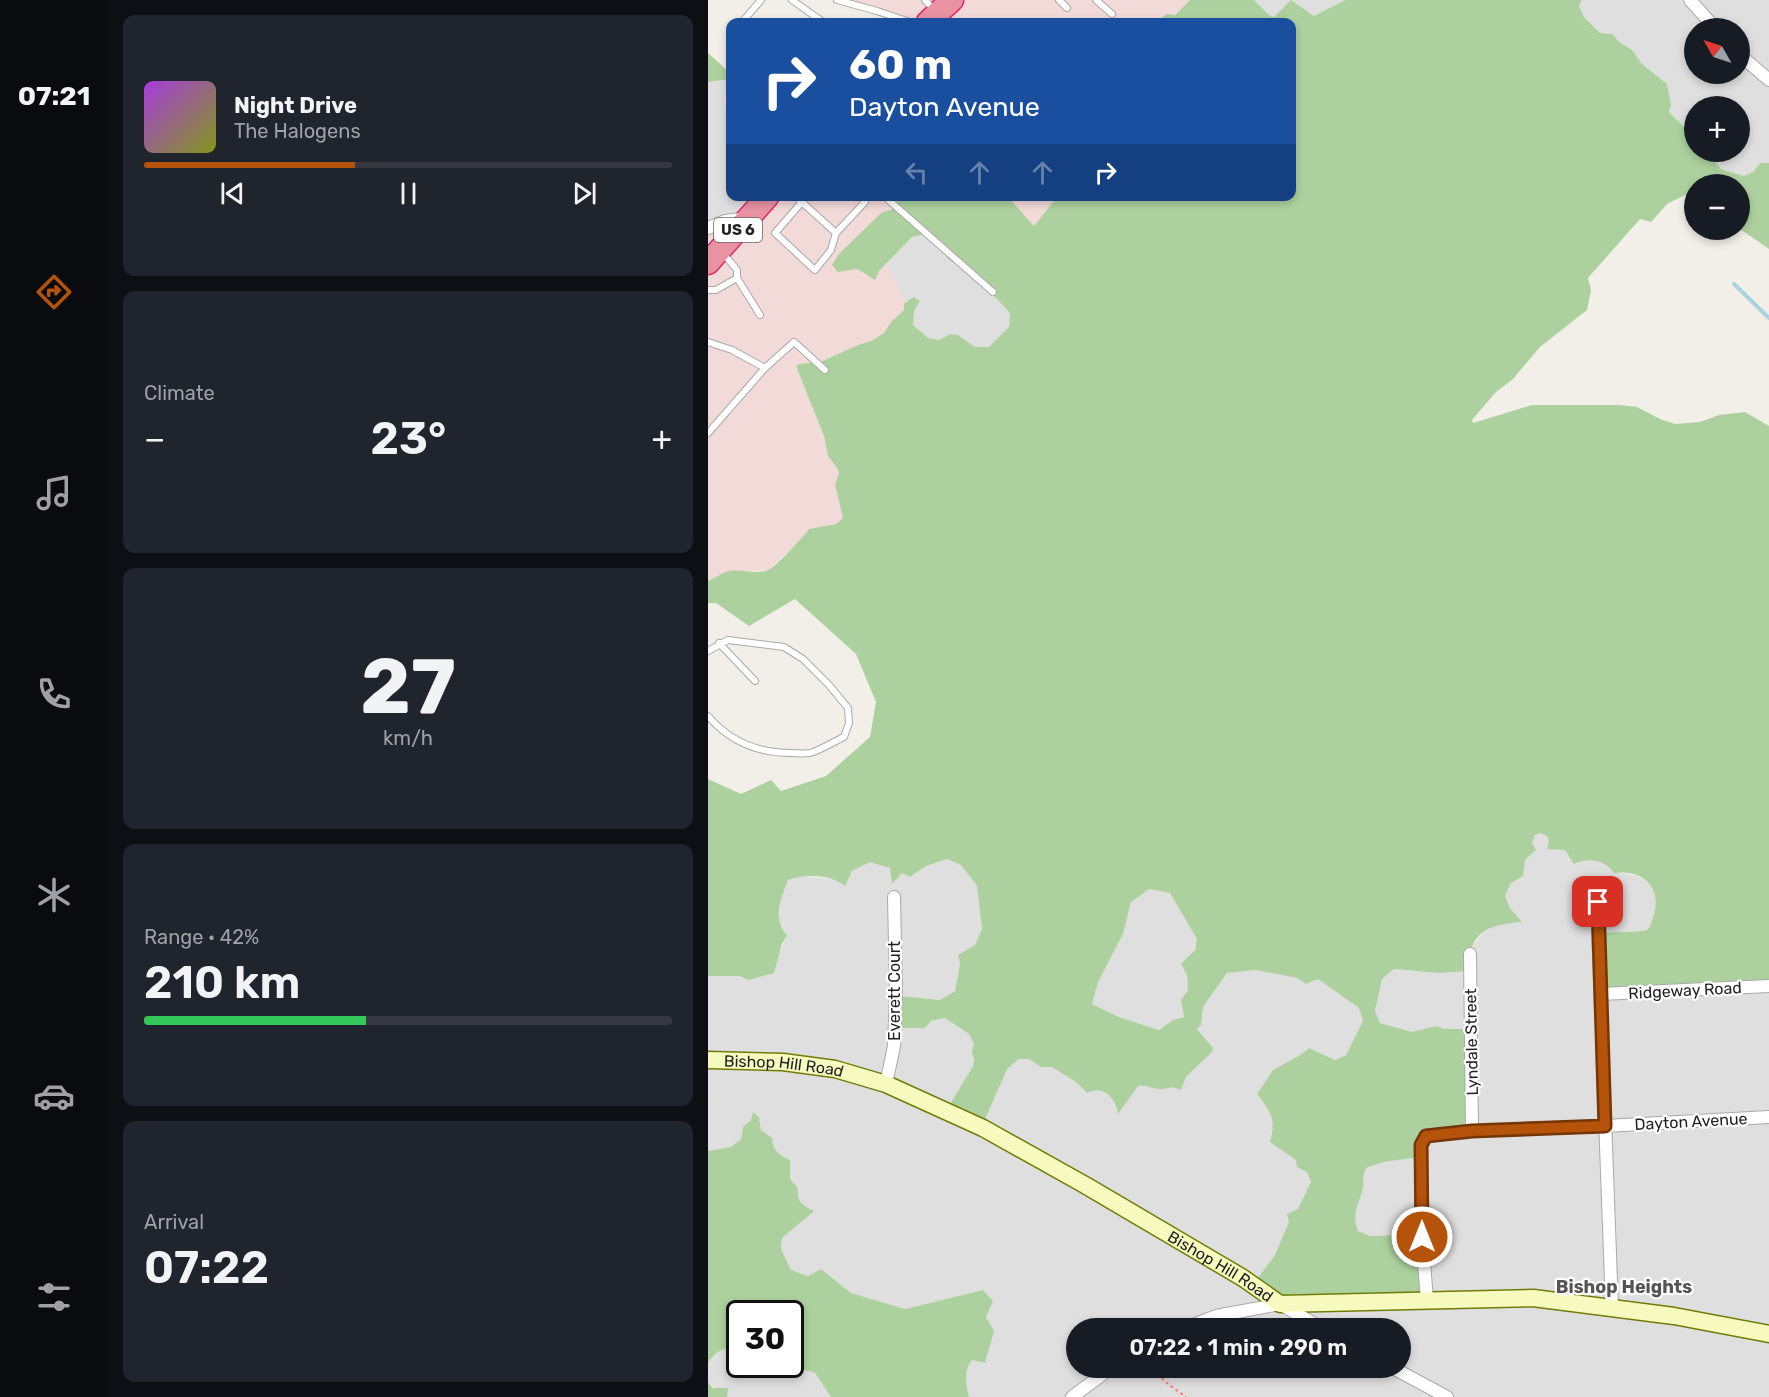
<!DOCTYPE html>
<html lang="en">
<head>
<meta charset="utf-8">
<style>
	:root { --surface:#171b24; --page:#20242c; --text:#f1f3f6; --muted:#9ea1a6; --line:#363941; --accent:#b45309 }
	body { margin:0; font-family:Rubik,sans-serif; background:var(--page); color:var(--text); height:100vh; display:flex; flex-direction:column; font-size:22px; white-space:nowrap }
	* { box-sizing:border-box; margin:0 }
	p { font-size:20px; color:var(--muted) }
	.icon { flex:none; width:33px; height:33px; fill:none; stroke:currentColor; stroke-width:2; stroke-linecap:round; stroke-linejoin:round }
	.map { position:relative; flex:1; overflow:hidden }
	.panel { display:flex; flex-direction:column; gap:15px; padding:15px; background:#0d0f14; width:600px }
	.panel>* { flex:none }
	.banner { position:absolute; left:18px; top:18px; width:570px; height:183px; border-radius:12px; box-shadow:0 3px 9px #0003; background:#1a4fa0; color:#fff; overflow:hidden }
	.needle { width:39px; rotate:309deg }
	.buttons { position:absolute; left:976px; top:18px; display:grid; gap:12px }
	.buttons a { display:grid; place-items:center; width:66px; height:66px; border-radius:50%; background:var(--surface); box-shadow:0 3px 9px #0003; font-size:30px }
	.speed { position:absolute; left:18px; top:1300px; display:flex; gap:12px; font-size:30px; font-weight:700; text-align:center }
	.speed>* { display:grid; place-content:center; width:78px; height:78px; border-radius:50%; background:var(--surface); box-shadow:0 3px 9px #0003; line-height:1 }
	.speed .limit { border:3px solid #111; border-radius:9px; background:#fff; color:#111 }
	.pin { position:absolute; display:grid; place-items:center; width:51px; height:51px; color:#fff; margin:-26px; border-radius:12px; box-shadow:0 3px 9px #0006 }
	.me { position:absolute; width:66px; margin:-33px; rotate:0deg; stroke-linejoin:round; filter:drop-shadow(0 0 4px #0008) }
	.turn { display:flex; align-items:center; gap:21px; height:126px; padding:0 24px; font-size:27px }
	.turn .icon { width:78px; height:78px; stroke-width:2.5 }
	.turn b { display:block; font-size:42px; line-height:51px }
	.lanes { display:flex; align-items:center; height:57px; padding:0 24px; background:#0003; justify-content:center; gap:30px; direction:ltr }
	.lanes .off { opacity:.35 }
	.big { font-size:45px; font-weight:600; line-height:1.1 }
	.panel .widget { flex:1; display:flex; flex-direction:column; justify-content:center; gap:9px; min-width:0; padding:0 21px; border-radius:12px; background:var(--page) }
	.panel .dial { align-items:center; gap:0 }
	.dial b { font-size:78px; line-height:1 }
	.song { display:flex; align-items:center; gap:18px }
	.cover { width:72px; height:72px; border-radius:9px; background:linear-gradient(135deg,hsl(280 70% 55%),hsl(70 70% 35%)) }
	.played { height:6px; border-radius:3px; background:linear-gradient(90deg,var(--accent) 40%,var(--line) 40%) }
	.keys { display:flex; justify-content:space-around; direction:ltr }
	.heat { display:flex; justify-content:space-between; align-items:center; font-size:33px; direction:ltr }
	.charge { height:9px; border-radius:4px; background:linear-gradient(90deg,#34c759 42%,var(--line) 0) }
	.trip { position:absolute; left:358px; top:1318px; width:345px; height:60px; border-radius:30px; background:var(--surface); box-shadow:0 3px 9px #0003; font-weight:600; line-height:60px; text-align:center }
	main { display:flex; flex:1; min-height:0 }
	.dock { display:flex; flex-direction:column; width:108px; justify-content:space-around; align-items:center; background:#090b0e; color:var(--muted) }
	.dock .icon { width:42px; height:42px }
	.dock .active { color:var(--accent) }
	.dock b { font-size:27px; color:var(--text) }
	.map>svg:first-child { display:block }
	.residential { fill:#e0dfdf; fill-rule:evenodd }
	.commercial { fill:#f2dad9 }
	.forest { fill:#add19e; fill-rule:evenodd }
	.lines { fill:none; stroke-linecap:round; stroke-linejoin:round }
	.stream { stroke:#aad3df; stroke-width:4 }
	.lane-casing { stroke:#a9a9a9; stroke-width:8 }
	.street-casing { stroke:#a9a9a9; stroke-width:14 }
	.secondary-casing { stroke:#707d05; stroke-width:19 }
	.highway-casing { stroke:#dc2a67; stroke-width:25 }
	.path { stroke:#fa8072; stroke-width:2; stroke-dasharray:3 3; stroke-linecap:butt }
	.lane { stroke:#fff; stroke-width:6 }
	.street { stroke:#fff; stroke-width:12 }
	.secondary { stroke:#f7fabf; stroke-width:16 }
	.highway { stroke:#e892a2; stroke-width:22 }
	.route-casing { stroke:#753606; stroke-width:15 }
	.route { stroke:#b45309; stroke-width:10 }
	.labels { text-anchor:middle; stroke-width:4.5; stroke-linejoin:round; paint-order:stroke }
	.shield { fill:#fff; stroke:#646464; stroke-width:1.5 }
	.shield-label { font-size:15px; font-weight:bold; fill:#222 }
	.street-label { font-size:16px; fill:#222; stroke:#fff }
	.neighbourhood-label { font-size:18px; font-weight:bold; fill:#555; stroke:#fff }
</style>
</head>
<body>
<main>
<nav class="dock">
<b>07:21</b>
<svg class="icon active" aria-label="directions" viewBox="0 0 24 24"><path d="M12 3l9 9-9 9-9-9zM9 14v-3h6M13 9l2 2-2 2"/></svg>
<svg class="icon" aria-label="music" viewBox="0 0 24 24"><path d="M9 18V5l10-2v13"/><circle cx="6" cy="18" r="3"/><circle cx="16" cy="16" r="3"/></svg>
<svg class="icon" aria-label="phone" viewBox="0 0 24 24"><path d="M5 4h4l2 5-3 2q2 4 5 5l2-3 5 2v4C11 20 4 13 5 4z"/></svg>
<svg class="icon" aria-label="climate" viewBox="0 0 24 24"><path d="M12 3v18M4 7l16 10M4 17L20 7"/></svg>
<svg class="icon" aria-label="car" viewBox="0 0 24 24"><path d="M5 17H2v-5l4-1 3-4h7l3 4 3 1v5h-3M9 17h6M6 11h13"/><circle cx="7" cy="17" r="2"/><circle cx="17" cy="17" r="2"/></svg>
<svg class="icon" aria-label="filters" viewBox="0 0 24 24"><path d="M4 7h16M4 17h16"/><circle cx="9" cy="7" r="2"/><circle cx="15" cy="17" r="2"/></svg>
</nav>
<section class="panel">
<div class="widget">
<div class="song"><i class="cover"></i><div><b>Night Drive</b><p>The Halogens</p></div></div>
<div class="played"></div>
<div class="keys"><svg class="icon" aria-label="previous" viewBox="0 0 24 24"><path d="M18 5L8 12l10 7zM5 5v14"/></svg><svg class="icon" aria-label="pause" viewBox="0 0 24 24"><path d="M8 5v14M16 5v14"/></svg><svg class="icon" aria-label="next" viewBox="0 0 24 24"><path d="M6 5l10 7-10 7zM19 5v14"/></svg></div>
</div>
<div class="widget"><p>Climate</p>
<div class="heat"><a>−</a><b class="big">23°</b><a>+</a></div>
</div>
<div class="widget dial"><b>27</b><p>km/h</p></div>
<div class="widget"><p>Range · 42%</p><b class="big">210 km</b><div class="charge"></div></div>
<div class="widget"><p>Arrival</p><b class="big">07:22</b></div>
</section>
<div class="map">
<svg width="1061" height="1397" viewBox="0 0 1061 1397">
	<rect width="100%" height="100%" fill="#f2efe9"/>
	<g class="residential">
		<path d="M546 0H637L606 17H566L562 16Z"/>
		<path d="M874 0H1061V163H1052L1045 172 1036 176 1013 169 1004 158 1005 152H1032V106H987V133L981 132 961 112 963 105 959 84 934 64 924 50 910 41 905 34 892 33 876 17 871 6ZM987 28H1032V74H987Z"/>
		<path d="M20 79 17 84 22 86V88L17 97V104L22 109V196L65 197 43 212 0 234V82Z"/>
		<path d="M217 234 249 265 262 267 280 283 284 294 302 313 301 327 281 347H267L250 335 242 334 231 340 219 338 205 325V297L197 304 179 263 204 237Z"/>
		<path d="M832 833 839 836 841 841 839 849 857 850 871 861 889 860 912 873 929 876 941 882 946 889 949 907 942 927 934 932 923 930 1061 985V1397H261L258 1385V1367L282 1326 278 1317 284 1301 275 1290 197 1309 143 1293 113 1269 100 1276 83 1270 73 1249 74 1238 93 1203 89 1197 90 1188 82 1179V1160L68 1152 65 1147 64 1138 53 1130 51 1117 46 1113 43 1120 35 1127 34 1139 23 1147 0 1151V976H32L40 980 66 968 79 935 71 921 72 902 80 880 91 876 130 880 162 861 182 868 184 883 194 873 202 877 218 866 239 859 253 865 269 886 274 929 267 945 252 963 247 991 233 1000 192 996 188 1028H216L223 1022 237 1018 261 1034 266 1044 265 1066 239 1109 299 1069 311 1059H321L333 1067H344L368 1082 378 1093 384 1090 393 1091 403 1097 409 1105 410 1113 430 1086 437 1084 451 1089 461 1086 473 1089 478 1077 504 1052 489 1029 493 1025 495 1007 519 973 547 970 589 978 598 984 610 979 651 1008 655 1021 638 1055 627 1060 600 1048 592 1055 565 1070 549 1094 563 1113 566 1121 562 1142 588 1160 599 1172 603 1182 596 1201 582 1222 567 1255 546 1283 712 1234 662 1236 650 1231 646 1219 651 1198 655 1191 654 1177 658 1168 675 1162 712 1157 761 1029H737L728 1026 704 1032 672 1023 667 1011 674 979 686 969 731 973 761 952 775 932 789 924 813 922 802 908 797 896 803 883 815 876 817 860 828 850 824 843 827 835ZM369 1329H693V1368H369Z"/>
		<path d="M441 889 462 893 489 939 479 975 480 991 473 1000 476 1017 465 1020 451 1030 411 1017 384 1004 390 982 415 934 423 902Z"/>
		<path d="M29 1347 31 1349 32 1365H38L39 1370 46 1365H82L83 1358 93 1369 107 1373 123 1397H19L0 1382V1363L6 1355 14 1348Z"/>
	</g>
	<g class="commercial">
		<path d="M138 0H482L467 15 459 14 447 22H183L181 20 145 6Z"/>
		<path d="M65 197H188L191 199 183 210 130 271 149 269 159 276 171 271 179 263 197 304 196 310 183 322 176 333 163 341 150 345 112 362 116 436 120 456 129 468 131 473 127 485 135 518 128 524 101 529 91 542 60 570 34 572 22 571 11 575 0 581V234L43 212Z"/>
		<path d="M300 197H349L326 226Z"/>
	</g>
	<g class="forest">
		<path d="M482 0H546L562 16 566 17 583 0 606 16 637 0H874L871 6 876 17 892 33 905 34 910 41 924 50 934 64 959 84 963 105 961 112 981 132 987 133V152H1005L1004 158 1013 169 1036 176 1045 172 1052 163H1061V249L1032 229V184H987V198L979 194 959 204 943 222 932 219 880 278 883 290 879 310 832 347 805 379 788 392 764 420 765 423 824 405H912L929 407 952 419 967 424 992 422 1011 415 1037 412 1061 426V985L897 993 895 933C904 932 933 932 938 930 943 927 943 924 945 918 955 889 937 869 906 873 897 860 881 857 866 864L857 850 839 849 841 841 839 836 832 833 827 835 824 843 828 850 817 860 815 876 803 883 797 896 802 908 814 922C777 925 763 931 759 971L731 973 686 969 674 979 667 1011 672 1023 704 1032 728 1026 737 1029H761L763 1129 720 1135 712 1157 675 1162 658 1168C653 1180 657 1183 654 1192 649 1207 644 1215 650 1231L662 1236 712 1234 718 1298 572 1304 546 1283 567 1255 581 1222 579 1214 590 1209 603 1182 599 1172 589 1167 588 1160 562 1142C568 1118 564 1114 549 1094L565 1070 592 1055 601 1048 627 1060 638 1055 655 1021 651 1008 610 979 598 984 589 978 547 970 519 973 495 1007 493 1025 489 1029 505 1048 504 1052 478 1077 473 1090C460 1085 463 1089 452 1089 443 1089 439 1084 430 1086L410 1114C408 1098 395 1085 379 1093L368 1082 344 1067H333L321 1059H311L299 1069 274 1126 239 1109 265 1066 266 1060 264 1051 266 1044 261 1034 237 1018 223 1021 217 1028H188L192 996 232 1000 247 991 252 963 250 955 267 945 274 929 269 886 253 865 239 859 218 866 202 877 194 873 184 884 182 868 162 862 144 871 137 886C122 874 97 874 80 880 73 899 64 918 79 935L74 944 66 973 40 980 32 976H0V779L33 794 63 780 73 791 118 776 162 737 168 702 148 654 87 599 41 626 8 603H0V581C7 578 13 573 21 571 33 569 48 575 60 570 70 565 94 538 101 529L128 524 135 518 127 485 131 473 129 468 120 456 116 436 88 366 91 364 112 362 150 345 163 341 176 333 183 322 196 310V304L205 297 212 301 206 311 205 325 220 338 231 340 242 334 250 335 267 347H281L301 327 302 313 284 294 280 283 262 267 249 265 239 258 235 246 217 234 204 237 171 271 167 280 149 269 130 272 124 265 131 254 174 212 183 210 191 199 188 197H300L326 226 349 197 584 196V22H447L459 14 467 15ZM441 889 462 893 489 939 487 950 473 964 479 975 480 990 473 1000 476 1017 465 1020 451 1030 411 1017 384 1004 390 982 415 934 423 902Z"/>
		<path d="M0 53 22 73V79L0 82Z"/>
		<path d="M45 1112 51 1117 53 1130 64 1138C65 1152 71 1154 82 1160V1179L90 1188C88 1202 95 1205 106 1211L74 1238 73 1249 83 1270 100 1276 113 1269 143 1293 197 1309 275 1290 285 1301 278 1317 286 1331 277 1363 264 1360C255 1371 258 1384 261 1397H123L107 1373 93 1369 83 1358 82 1314H32L31 1349 29 1347C14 1348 8 1351 0 1363V1151L23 1147 33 1139 35 1127 43 1120Z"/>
		<path d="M0 1382 5 1388H20L19 1397H0Z"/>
	</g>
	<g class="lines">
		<path class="stream" d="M1026 284 1061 318"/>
		<g class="lane-casing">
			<g id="lane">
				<path d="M84 0 115 22"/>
				<path d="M129 0 169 11 202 22"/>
				<path d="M217 0 227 11"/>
				<path d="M351 0 359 8"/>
				<path d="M388 0 404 14"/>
				<path d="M34 22 53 0"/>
				<path d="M87 196 128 233"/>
				<path d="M176 196 285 292"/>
				<path d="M94 202 67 233 107 270 123 250 128 233 157 202 152 196"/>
				<path d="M29 278 52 315"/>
				<path d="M0 290H8L29 278V270L15 253"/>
				<path d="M0 342 24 350 57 368 86 342 117 370"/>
				<path d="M0 433 57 368"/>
				<path d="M11 643 47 681"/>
				<path d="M0 651 20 640 76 647 95 659 121 685 140 708 141 723 136 737C125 742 113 750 102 753 96 754 89 753 83 753 49 753 22 742 0 716"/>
			</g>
		</g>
		<g class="street-casing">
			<g id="street">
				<path d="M982 0 1007 28"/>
				<path d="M1032 55 1061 80"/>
				<path d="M0 228 17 221 40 218"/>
				<path d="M889 902 904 1308"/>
				<path d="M762 954 764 1131"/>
				<path d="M893 994 1061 986"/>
				<path d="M178 1084 186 1046 188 991 186 897"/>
				<path d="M719 1300 714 1237 713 1145 719 1136 764 1131 897 1126 1061 1117"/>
				<path d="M475 1329 508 1316 572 1304 615 1329"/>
				<path d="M685 1368 739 1397"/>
				<path d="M364 1397 403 1368"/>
			</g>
		</g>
		<g class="secondary-casing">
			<g id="secondary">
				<path id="s1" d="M0 1060 75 1062 127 1069 178 1084 275 1128 377 1185 535 1278 572 1304 825 1298 966 1316 1061 1334"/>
			</g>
		</g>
		<g class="highway-casing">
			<g id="highway">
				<path d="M220 22 244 0"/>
				<path d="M0 263 60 196"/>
			</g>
		</g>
		<path class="path" d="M447 1368 456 1381 478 1397"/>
		<use href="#lane" class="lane"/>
		<use href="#street" class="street"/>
		<use href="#secondary" class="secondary"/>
		<use href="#highway" class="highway"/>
	</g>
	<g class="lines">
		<g class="route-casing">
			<path id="route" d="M714 1237 713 1145 718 1136 764 1131 897 1126 890 902"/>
		</g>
		<use href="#route" class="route"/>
	</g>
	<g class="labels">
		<rect class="shield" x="6" y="218" width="48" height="24" rx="4.5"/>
		<g class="shield-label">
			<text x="30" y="235">US 6</text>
		</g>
		<g class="street-label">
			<text transform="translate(977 990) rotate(-3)" y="6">Ridgeway Road</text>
			<text transform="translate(186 991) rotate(-90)" y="6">Everett Court</text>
			<text transform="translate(763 1042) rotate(-91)" y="6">Lyndale Street</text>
			<text dy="6" stroke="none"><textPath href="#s1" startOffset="76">Bishop Hill Road</textPath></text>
			<text transform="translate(983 1121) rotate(-3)" y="6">Dayton Avenue</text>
			<text dy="6" stroke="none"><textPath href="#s1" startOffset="562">Bishop Hill Road</textPath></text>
		</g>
		<g class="neighbourhood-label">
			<text x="916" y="1293">Bishop Heights</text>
		</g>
	</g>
</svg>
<div class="buttons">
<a><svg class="needle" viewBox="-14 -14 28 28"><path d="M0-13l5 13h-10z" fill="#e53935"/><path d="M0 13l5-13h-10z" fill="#9ea1a6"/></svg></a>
<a>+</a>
<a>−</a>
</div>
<div class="speed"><div class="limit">30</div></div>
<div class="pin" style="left:890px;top:902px;background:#d93025"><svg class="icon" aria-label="arrive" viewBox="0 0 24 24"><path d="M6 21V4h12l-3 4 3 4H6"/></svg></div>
<svg class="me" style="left:714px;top:1237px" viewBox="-20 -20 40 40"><circle r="17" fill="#b45309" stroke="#fff" stroke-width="3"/><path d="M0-11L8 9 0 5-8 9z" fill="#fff"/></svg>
<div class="trip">07:22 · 1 min · 290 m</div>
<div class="banner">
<div class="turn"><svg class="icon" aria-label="right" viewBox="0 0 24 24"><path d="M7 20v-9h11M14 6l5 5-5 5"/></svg><div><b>60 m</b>Dayton Avenue</div></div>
<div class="lanes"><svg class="icon off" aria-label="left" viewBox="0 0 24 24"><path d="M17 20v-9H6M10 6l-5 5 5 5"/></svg><svg class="icon off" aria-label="ahead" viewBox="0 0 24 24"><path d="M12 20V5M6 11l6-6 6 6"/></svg><svg class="icon off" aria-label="ahead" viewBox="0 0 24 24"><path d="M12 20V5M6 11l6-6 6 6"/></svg><svg class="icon" aria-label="right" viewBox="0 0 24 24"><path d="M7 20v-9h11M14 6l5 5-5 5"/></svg></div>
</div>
</div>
</main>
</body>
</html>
